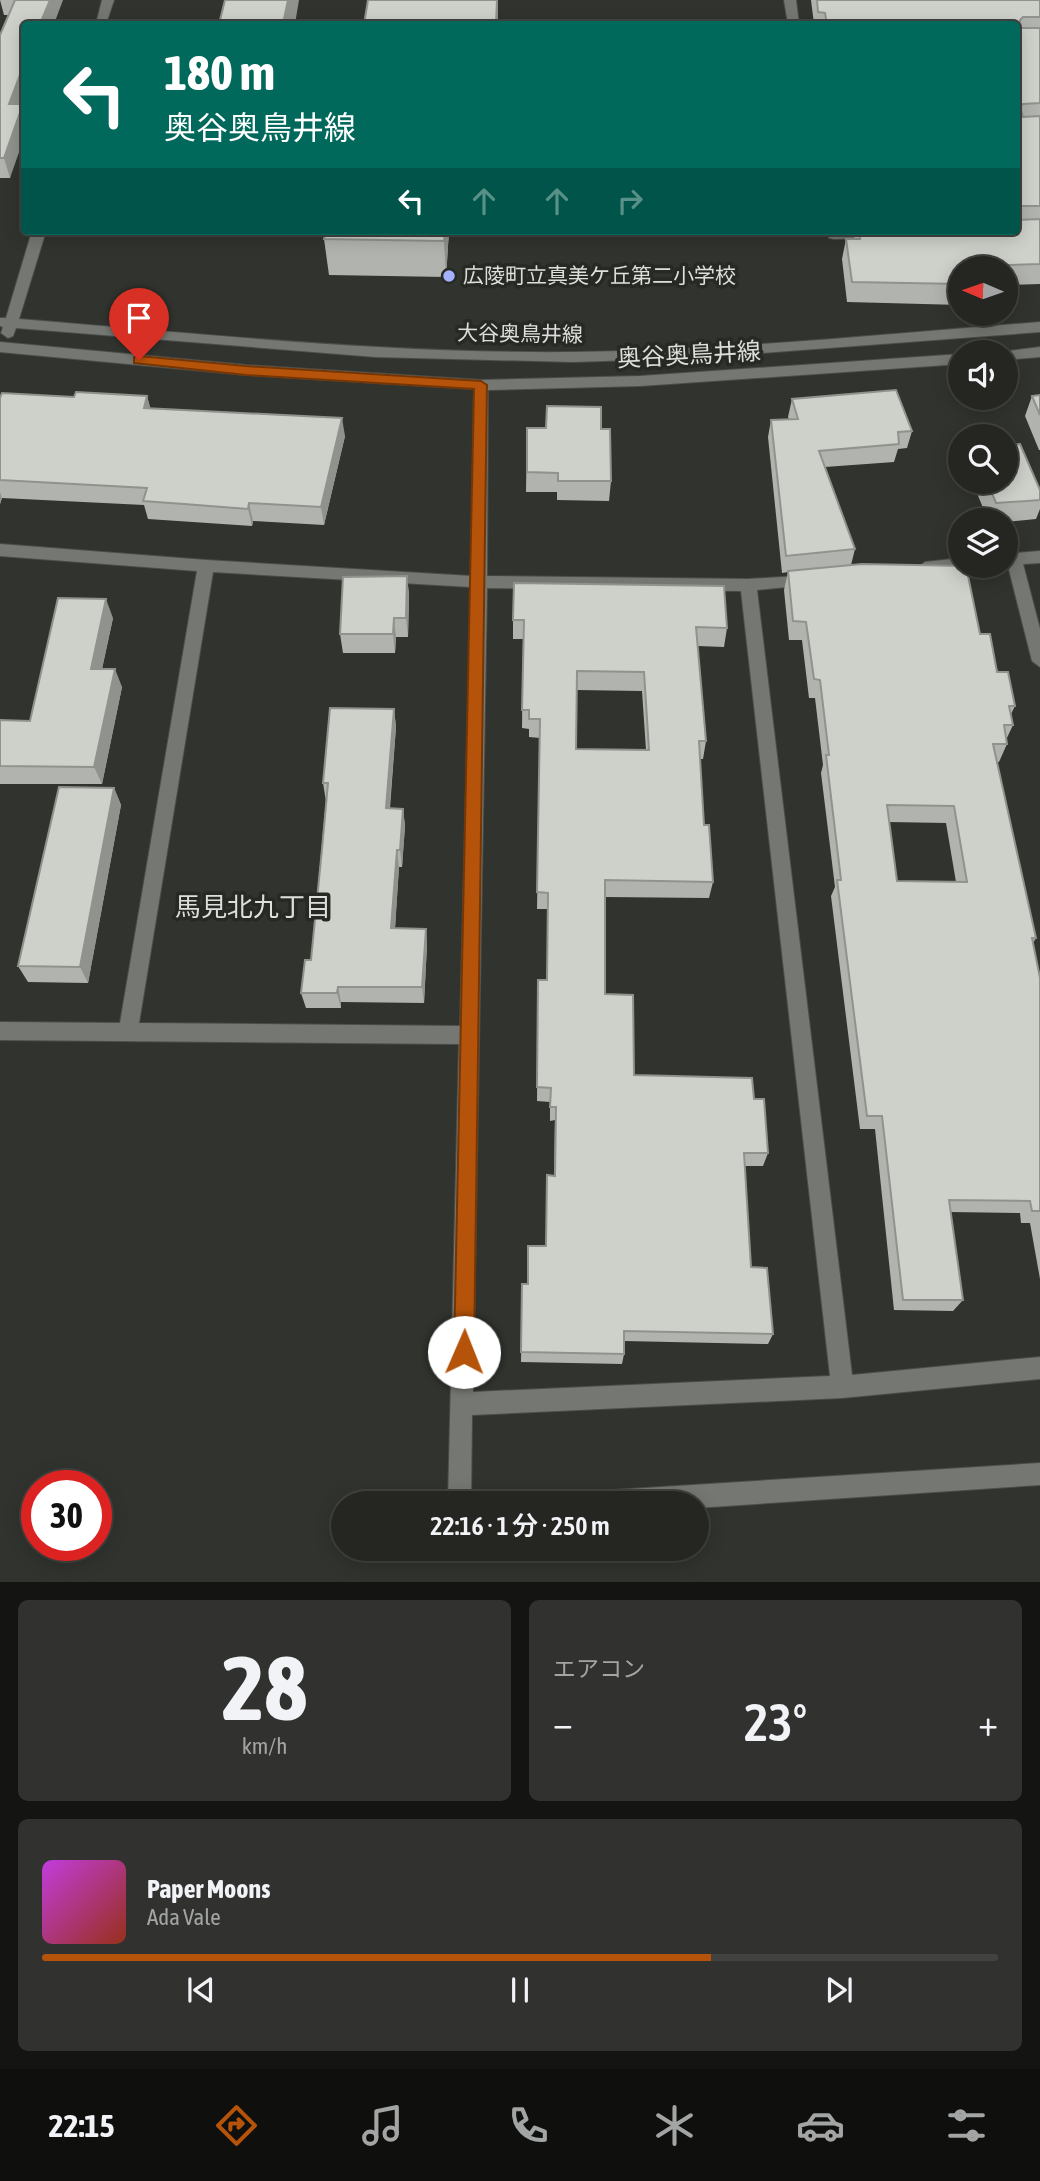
<!DOCTYPE html>
<html lang="ja">
<head>
<meta charset="utf-8">
<style>
	:root { --surface:#252622; --page:#31322f; --text:#f1f3f6; --muted:#a3a5a5; --line:#424340; --accent:#b45309 }
	body { margin:0; font-family:"Asap Condensed","Noto Sans JP",sans-serif; background:var(--page); color:var(--text); height:100vh; display:flex; flex-direction:column; font-size:26px; white-space:nowrap }
	* { box-sizing:border-box; margin:0 }
	p { font-size:23px; color:var(--muted) }
	.icon { flex:none; width:38px; height:38px; fill:none; stroke:currentColor; stroke-width:2; stroke-linecap:round; stroke-linejoin:round }
	.map { position:relative; height:1582px; overflow:hidden }
	.side { display:flex; flex-direction:column; gap:18px; padding:18px; background:#141513; flex:1 }
	.side>* { flex:none }
	.hud { position:absolute; left:21px; top:21px; width:999px; height:214px; border-radius:7px; box-shadow:0 4px 18px #0003,0 0 0 2px var(--line); background:#00695c; color:#fff; overflow:hidden }
	.needle { width:46px; rotate:272deg }
	.controls { position:absolute; left:948px; top:256px; display:grid; gap:14px }
	.controls a { display:grid; place-items:center; width:70px; height:70px; border-radius:50%; background:var(--surface); box-shadow:0 4px 18px #0003,0 0 0 2px var(--line); font-size:35px }
	.speed { position:absolute; left:21px; top:1470px; display:flex; gap:14px; font-size:35px; font-weight:700; text-align:center }
	.speed>* { display:grid; place-content:center; width:91px; height:91px; border-radius:50%; background:var(--surface); box-shadow:0 4px 18px #0003,0 0 0 2px var(--line); line-height:1 }
	.speed .limit { border:10px solid #d22; background:#fff; color:#111 }
	.pin { position:absolute; display:grid; place-items:center; width:60px; height:60px; color:#fff; margin:-72px -30px; border-radius:50% 50% 50% 0; rotate:-45deg; box-shadow:0 0 7px #0007 }
	.pin .icon { rotate:45deg }
	.me { position:absolute; width:77px; margin:-38px; rotate:1deg; stroke-linejoin:round; filter:drop-shadow(0 0 5px #0008) }
	.turn { display:flex; align-items:center; gap:24px; height:147px; padding:0 28px; font-size:32px }
	.turn .icon { width:91px; height:91px; stroke-width:2.5 }
	.turn b { display:block; font-size:49px; line-height:60px }
	.lanes { display:flex; align-items:center; height:66px; padding:0 28px; background:#0003; justify-content:center; gap:35px; direction:ltr }
	.lanes .off { opacity:.35 }
	.big { font-size:52px; font-weight:600; line-height:1.1 }
	.side .card { flex:1; display:flex; flex-direction:column; justify-content:center; gap:10px; min-width:0; padding:0 24px; border-radius:10px; background:var(--page) }
	.side .dial { align-items:center; gap:0 }
	.dial b { font-size:91px; line-height:1 }
	.song { display:flex; align-items:center; gap:21px }
	.cover { width:84px; height:84px; border-radius:10px; background:linear-gradient(135deg,hsl(290 70% 55%),hsl(10 70% 35%)) }
	.played { height:7px; border-radius:4px; background:linear-gradient(90deg,var(--accent) 70%,var(--line) 70%) }
	.keys { display:flex; justify-content:space-around; direction:ltr }
	.heat { display:flex; justify-content:space-between; align-items:center; font-size:38px; direction:ltr }
	.side .tiles { flex:1; display:grid; gap:18px; grid-template-columns:1fr 1fr }
	.card:last-child { grid-column:span 2 }
	.trip { position:absolute; left:331px; top:1491px; width:378px; height:70px; border-radius:35px; background:var(--surface); box-shadow:0 4px 18px #0003,0 0 0 2px var(--line); font-weight:600; line-height:70px; text-align:center }
	.dock { display:flex; height:112px; justify-content:space-around; align-items:center; background:#0f0f0e; color:var(--muted) }
	.dock .icon { width:49px; height:49px }
	.dock .current { color:var(--accent) }
	.dock b { font-size:32px; color:var(--text) }
	.map>svg:first-child { display:block }
	.lines { fill:none; stroke-linecap:round; stroke-linejoin:round }
	.minor-casing { stroke:#4c4e4a; stroke-width:2 }
	.minor { fill:#757872; fill-rule:evenodd }
	.wall { fill:#b1b4ae; fill-rule:evenodd }
	.shaded-wall { fill:#90928d }
	.building { fill:#ced1ca; stroke:#90928d; stroke-width:2; fill-rule:evenodd }
	.route { fill:#b45309; stroke:#753606; stroke-width:2 }
	.poi-dot { fill:#a4b1fc; stroke:#272925; stroke-width:2.5 }
	.labels { text-anchor:middle; stroke-width:7; stroke-linejoin:round; paint-order:stroke }
	.far-poi-label { font-size:21px; fill:#dedfdc; stroke:#272925; text-anchor:start }
	.far-street-label { font-size:21px; fill:#dedfdc; stroke:#272925 }
	.street-label { font-size:24px; fill:#dedfdc; stroke:#272925 }
	.neighbourhood-label { font-size:26px; fill:#dedfdc; stroke:#272925 }
</style>
</head>
<body>
<div class="map">
<svg width="1040" height="1583" viewBox="0 0 1040 1583">
	<rect width="100%" height="100%" fill="#31332e"/>
	<g class="lines">
		<g class="minor-casing">
			<g id="minor">
				<path d="M102 0H114L106 24H96Z"/>
				<path d="M784 0H796L799 24H788Z"/>
				<path d="M32 231H46L19 319C204 334 389 354 575 352 730 350 885 334 1040 322V332L696 358 573 362 376 357 16 328 13 336 8 338 1 333 3 327 0 326V318H6Z"/>
				<path d="M827 231H883L886 234 879 238 834 239 829 238Z"/>
				<path d="M0 342 246 365 481 380 640 376 961 354V364L640 386 488 390 487 576 748 579 813 575 815 579 807 585 757 590 852 1375 1040 1357V1379L842 1398 472 1415 471 1503H448L459 1044 0 1040V1022L120 1023 197 571 0 556V544L206 560 471 576 474 389 246 375 0 352ZM213 572 471 587 460 1026 139 1023ZM487 588 741 591 830 1376 473 1392Z"/>
				<path d="M1040 347V357L1006 360V352H1001Z"/>
				<path d="M1040 551V563L1023 564 1040 629V667L1032 661 1008 566 1004 565 1006 554Z"/>
				<path d="M961 558V565H968L967 568 925 574 917 568 925 562Z"/>
				<path d="M1040 1463V1485L696 1508V1503H585L589 1495 597 1491Z"/>
			</g>
		</g>
		<use href="#minor" class="minor"/>
	</g>
	<g class="wall">
		<path d="M0 0H63L24 24V99L23 104 10 178H0V35L8 15H4Z"/>
		<path d="M811 0H1040V284L1006 285V268H961V305L847 302 842 259 846 239H854L856 231H1017V24H814Z"/>
		<path d="M326 231H449L446 277 329 275 324 239Z"/>
		<path d="M1040 395V450H1039L1025 416 1032 396Z"/>
		<path d="M147 396 150 408 345 436 324 525 253 521 252 526 148 519 144 505 2 498 0 504V398Z"/>
		<path d="M792 399 912 431 907 448 898 449 894 462 825 467 855 549 851 565 980 634 1015 706 1011 714 1013 725 1006 740 1007 744 999 762H997L1036 938 1033 943 1040 978V1279L1030 1223H1021L1020 1213 950 1212 963 1300 953 1311 894 1310 875 1129H860L831 896 835 887 821 773 823 765 815 698H809L802 640H789L784 590 788 572 782 573 768 437 771 420 789 419 788 417ZM889 822 946 823 956 882 897 881Z"/>
		<path d="M527 428 601 429 611 481 609 501 557 500V492H526Z"/>
		<path d="M972 481H1006L1040 490V509L1036 519 1006 522V520H988Z"/>
		<path d="M407 576 409 595 408 637H396L395 653H343L340 634Z"/>
		<path d="M113 618 102 669 122 687 102 784H0V720L30 721Z"/>
		<path d="M513 620 727 628 724 647 698 646 706 741 703 759H700L704 825 713 882 709 898 605 897V994L634 1075 754 1099 768 1153 763 1166H744L751 1267 773 1334 768 1344 624 1341V1354L622 1364 521 1362 522 1284H528L546 1246 554 1176 555 1120 550 1121V1102L537 1101 538 980H547V909H537L540 738 529 737V729L522 728 523 639H513ZM577 690 642 691 646 750 576 749Z"/>
		<path d="M394 709 396 727 390 808 403 809 405 826 402 867H399L395 928 426 929 427 945 424 1003 341 1002V1008H306L301 993 311 960 326 801 323 783Z"/>
		<path d="M114 788 121 805 88 983 28 982 18 966Z"/>
	</g>
	<g class="shaded-wall">
		<path d="M50 0H63L54 24H40Z"/>
		<path d="M288 0H299L295 24H283Z"/>
		<path d="M497 0H498V24H496Z"/>
		<path d="M24 64V99L15 124 9 104Z"/>
		<path d="M23 104 24 108V138L10 178 4 158Z"/>
		<path d="M445 231H449L446 277 444 241Z"/>
		<path d="M147 396 152 414 144 408Z"/>
		<path d="M342 418 345 436 324 525 321 507Z"/>
		<path d="M0 492 2 498 0 504Z"/>
		<path d="M249 503 253 521 252 526 248 509Z"/>
		<path d="M407 576 409 595 408 637 406 618Z"/>
		<path d="M106 599 113 618 98 687 91 669Z"/>
		<path d="M394 618 396 637 395 653 393 634Z"/>
		<path d="M115 669 122 687 102 784 94 767Z"/>
		<path d="M394 709 396 727 388 826 386 808Z"/>
		<path d="M114 788 121 805 88 983 80 967Z"/>
		<path d="M403 809 405 826 402 867 400 850Z"/>
		<path d="M397 850 399 867 394 944 391 928Z"/>
		<path d="M426 929 427 945 424 1003 422 987Z"/>
		<path d="M338 987 341 1002V1008L337 993Z"/>
	</g>
	<g class="building">
		<path d="M15 0H50L40 24H24V64L9 104H23L4 158H0V35Z"/>
		<path d="M225 0H288L283 24H219Z"/>
		<path d="M368 0H497L496 24H364Z"/>
		<path d="M817 0H1040V17H1023L1020 20 1021 28H1040V103L1023 104 1020 107 1023 117 1040 116V206H1017V24H827L825 13 818 12Z"/>
		<path d="M1040 219V264L979 266 980 268H961V284L852 282 846 239H860L859 231H1017V220Z"/>
		<path d="M326 231H445L444 241 324 239Z"/>
		<path d="M896 390 912 431 898 432 899 444 819 451 855 549 786 556 771 420 798 419 792 399Z"/>
		<path d="M76 392 147 396 144 408 342 418 321 507 249 503 248 509 184 504 143 501 147 488 0 480V398L2 393 74 397Z"/>
		<path d="M1040 395V415L1032 396Z"/>
		<path d="M547 406 601 407V429H610L611 481H558V473L527 472V428H546Z"/>
		<path d="M1020 444 1040 490V500L996 503 987 481H1006V445Z"/>
		<path d="M862 564 966 566 980 634H990L997 672H1008L1015 706H1009L1013 725H1004L1007 744H993L1036 938H1032L1040 978V1211H1032L1030 1201 949 1200 963 1300H903L882 1116H867L837 880H841L826 755H829L820 680 814 679 806 622 793 621 788 571ZM887 805 954 806 967 882 897 881Z"/>
		<path d="M407 576 406 618H394L393 634H340L343 577Z"/>
		<path d="M514 583 724 586 727 628 696 627 706 741H699L704 825H709L713 882 605 880V994L633 995 634 1075 752 1078 754 1099H764L768 1153H744L751 1267 767 1268 773 1334 624 1331V1354L521 1352 522 1284H528V1246H546L547 1175 555 1176 556 1107H550L551 1088 537 1087 538 980H547L548 893 537 892 540 719H529V710H522L524 620H513ZM577 671 644 672 649 750 576 749Z"/>
		<path d="M58 598 106 599 91 669H115L94 767 0 766V720L30 721Z"/>
		<path d="M330 708 394 709 386 808 403 809 400 850H397L391 928 426 929 422 987H338L337 993H301L305 960H311L322 849 328 783H323Z"/>
		<path d="M59 787 114 788 80 967 18 966Z"/>
	</g>
	<path class="route" d="M139 356 246 366 481 381 487 385 474 1352 471 1359 464 1362 457 1359 454 1352 474 389 246 375 134 363V357Z"/>
	<circle class="poi-dot" cx="449" cy="276" r="7"/>
	<g class="labels">
		<g class="far-poi-label">
			<text x="463" y="283">広陵町立真美ケ丘第二小学校</text>
		</g>
		<g class="far-street-label">
			<text transform="translate(520 334) rotate(1)" y="7">大谷奥鳥井線</text>
		</g>
		<g class="street-label">
			<text transform="translate(689 355) rotate(-3)" y="8">奥谷奥鳥井線</text>
		</g>
		<g class="neighbourhood-label">
			<text x="253" y="916">馬見北九丁目</text>
		</g>
	</g>
</svg>
<div class="controls">
<a><svg class="needle" viewBox="-14 -14 28 28"><path d="M0-13l5 13h-10z" fill="#e53935"/><path d="M0 13l5-13h-10z" fill="#a3a5a5"/></svg></a>
<a><svg class="icon" aria-label="sound" viewBox="0 0 24 24"><path d="M4 9h4l5-4v14l-5-4H4zM17 9q2 3 0 6"/></svg></a>
<a><svg class="icon" aria-label="search" viewBox="0 0 24 24"><circle cx="10" cy="10" r="6"/><path d="M15 15l6 6"/></svg></a>
<a><svg class="icon" aria-label="layers" viewBox="0 0 24 24"><path d="M12 4l9 5-9 5-9-5zM3 14l9 5 9-5"/></svg></a>
</div>
<div class="speed"><div class="limit">30</div></div>
<div class="pin" style="left:139px;top:360px;background:#d93025"><svg class="icon" aria-label="arrive" viewBox="0 0 24 24"><path d="M6 21V4h12l-3 4 3 4H6"/></svg></div>
<svg class="me" style="left:464px;top:1352px" viewBox="-20 -20 40 40"><circle r="19" fill="#fff"/><path d="M0-13L10 11 0 6-10 11z" fill="#b45309"/></svg>
<div class="trip">22:16 · 1 分 · 250 m</div>
<div class="hud">
<div class="turn"><svg class="icon" aria-label="left" viewBox="0 0 24 24"><path d="M17 20v-9H6M10 6l-5 5 5 5"/></svg><div><b>180 m</b>奥谷奥鳥井線</div></div>
<div class="lanes"><svg class="icon" aria-label="left" viewBox="0 0 24 24"><path d="M17 20v-9H6M10 6l-5 5 5 5"/></svg><svg class="icon off" aria-label="ahead" viewBox="0 0 24 24"><path d="M12 20V5M6 11l6-6 6 6"/></svg><svg class="icon off" aria-label="ahead" viewBox="0 0 24 24"><path d="M12 20V5M6 11l6-6 6 6"/></svg><svg class="icon off" aria-label="right" viewBox="0 0 24 24"><path d="M7 20v-9h11M14 6l5 5-5 5"/></svg></div>
</div>
</div>
<section class="side">
<div class="tiles">
<div class="card dial"><b>28</b><p>km/h</p></div>
<div class="card"><p>エアコン</p>
<div class="heat"><a>−</a><b class="big">23°</b><a>+</a></div>
</div>
<div class="card">
<div class="song"><i class="cover"></i><div><b>Paper Moons</b><p>Ada Vale</p></div></div>
<div class="played"></div>
<div class="keys"><svg class="icon" aria-label="previous" viewBox="0 0 24 24"><path d="M18 5L8 12l10 7zM5 5v14"/></svg><svg class="icon" aria-label="pause" viewBox="0 0 24 24"><path d="M8 5v14M16 5v14"/></svg><svg class="icon" aria-label="next" viewBox="0 0 24 24"><path d="M6 5l10 7-10 7zM19 5v14"/></svg></div>
</div>
</div>
</section>
<nav class="dock">
<b>22:15</b>
<svg class="icon current" aria-label="directions" viewBox="0 0 24 24"><path d="M12 3l9 9-9 9-9-9zM9 14v-3h6M13 9l2 2-2 2"/></svg>
<svg class="icon" aria-label="music" viewBox="0 0 24 24"><path d="M9 18V5l10-2v13"/><circle cx="6" cy="18" r="3"/><circle cx="16" cy="16" r="3"/></svg>
<svg class="icon" aria-label="phone" viewBox="0 0 24 24"><path d="M5 4h4l2 5-3 2q2 4 5 5l2-3 5 2v4C11 20 4 13 5 4z"/></svg>
<svg class="icon" aria-label="climate" viewBox="0 0 24 24"><path d="M12 3v18M4 7l16 10M4 17L20 7"/></svg>
<svg class="icon" aria-label="car" viewBox="0 0 24 24"><path d="M5 17H2v-5l4-1 3-4h7l3 4 3 1v5h-3M9 17h6M6 11h13"/><circle cx="7" cy="17" r="2"/><circle cx="17" cy="17" r="2"/></svg>
<svg class="icon" aria-label="filters" viewBox="0 0 24 24"><path d="M4 7h16M4 17h16"/><circle cx="9" cy="7" r="2"/><circle cx="15" cy="17" r="2"/></svg>
</nav>
</body>
</html>
